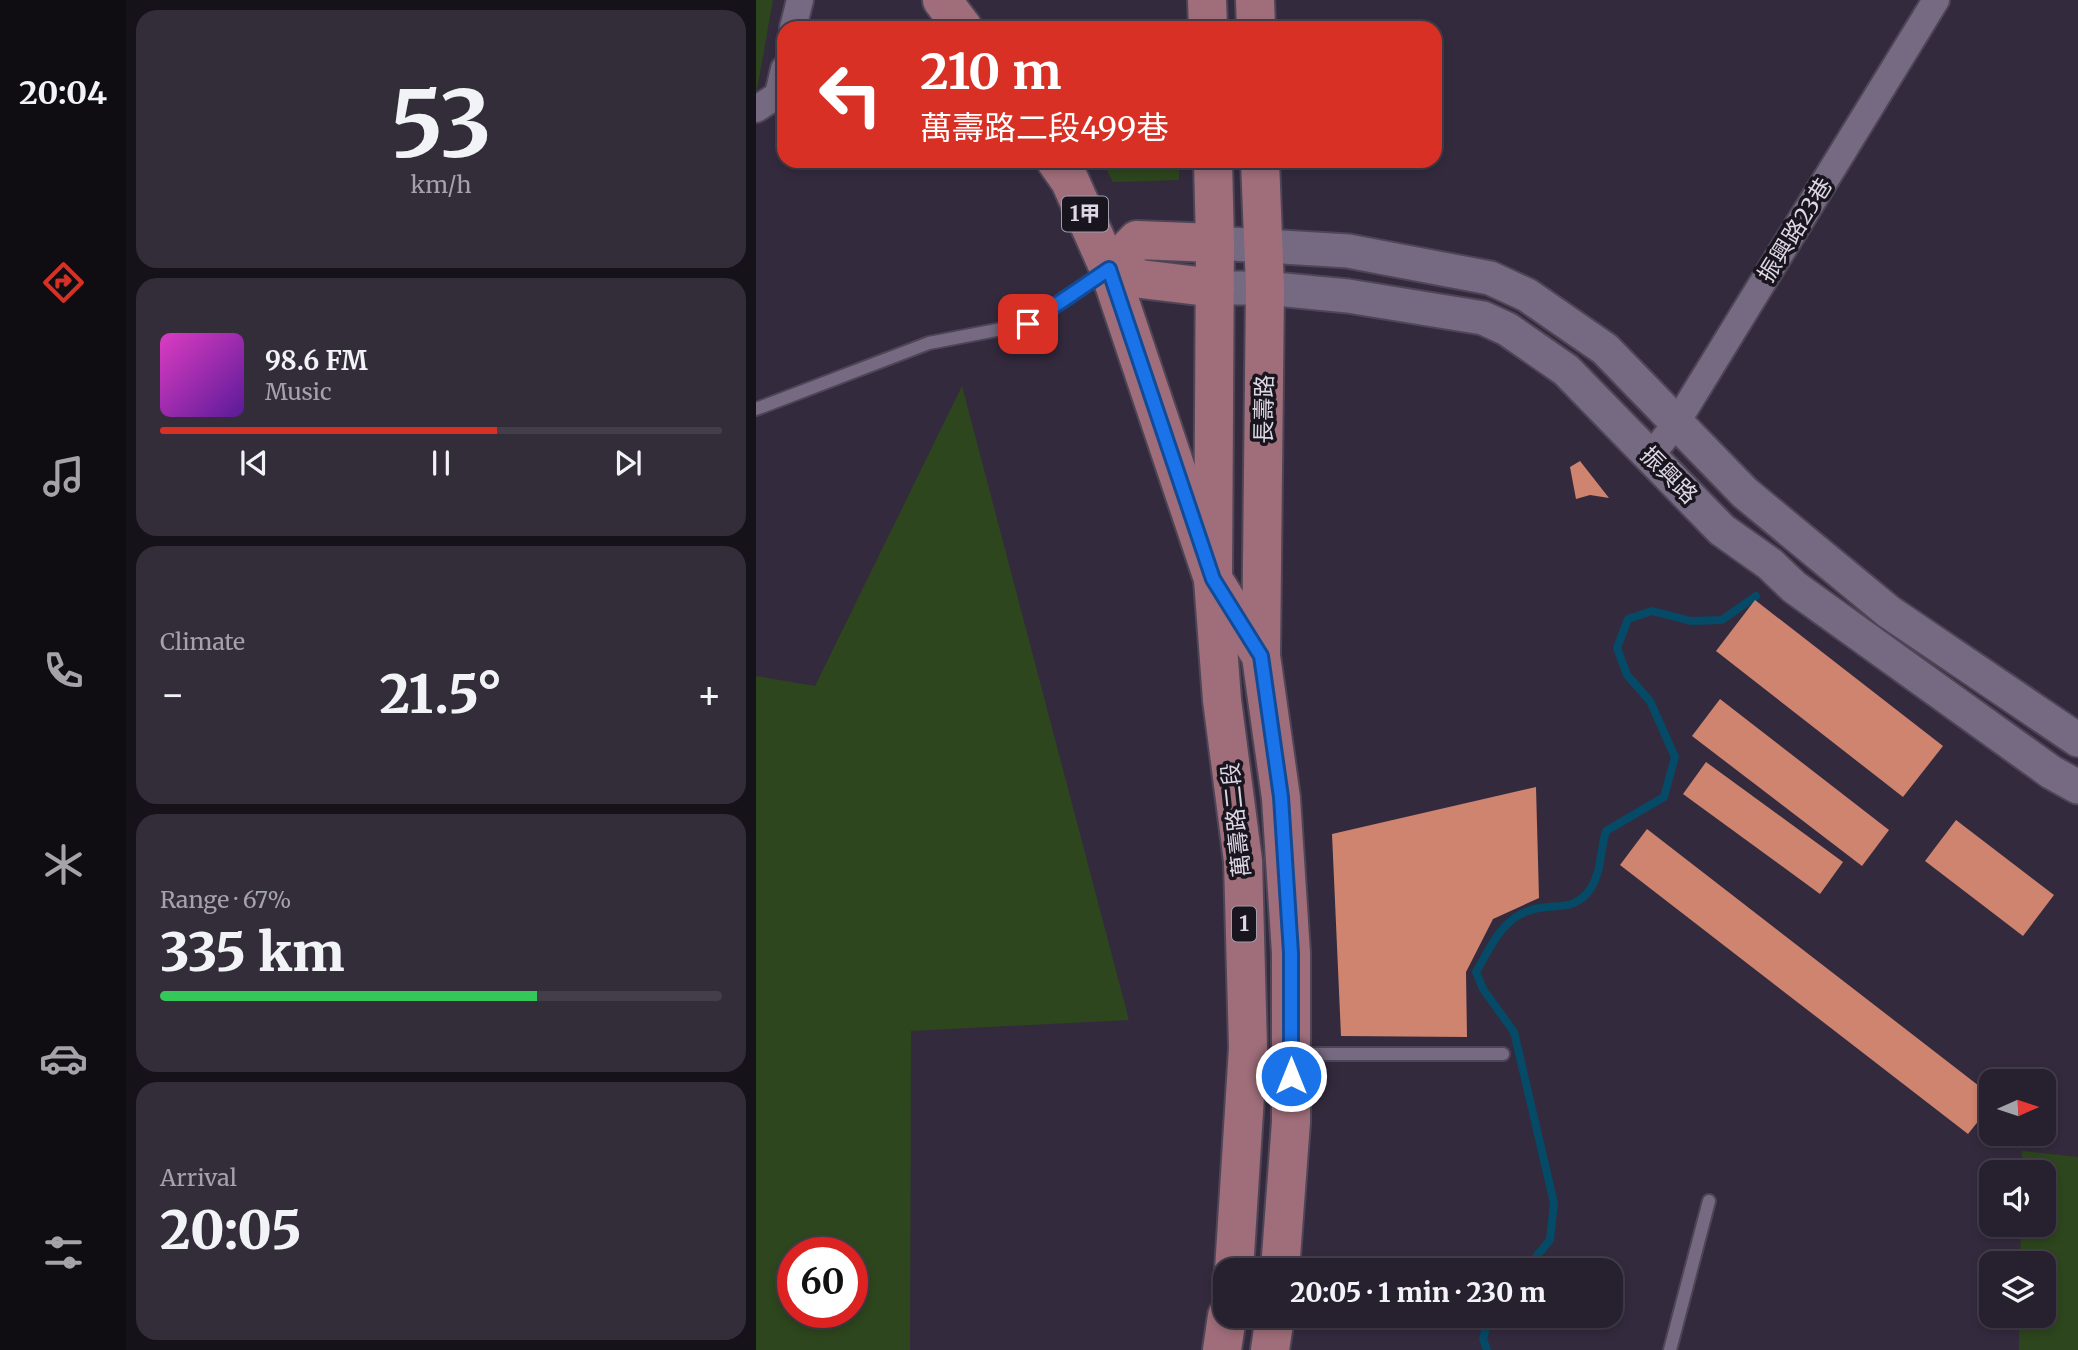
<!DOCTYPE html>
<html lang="en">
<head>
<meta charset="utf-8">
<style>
	:root { --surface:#27202e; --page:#332d3a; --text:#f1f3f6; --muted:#a4a3aa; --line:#433e4a; --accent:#d93025 }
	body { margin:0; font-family:Merriweather,"Noto Sans TC",serif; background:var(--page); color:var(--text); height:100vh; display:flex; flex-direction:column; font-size:26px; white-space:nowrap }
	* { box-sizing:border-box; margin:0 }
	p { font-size:23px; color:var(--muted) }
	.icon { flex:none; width:38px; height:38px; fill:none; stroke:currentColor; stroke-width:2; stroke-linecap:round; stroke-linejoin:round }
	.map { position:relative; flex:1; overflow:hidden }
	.details { display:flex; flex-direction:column; gap:10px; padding:10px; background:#151219; width:630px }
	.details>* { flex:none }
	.top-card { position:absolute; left:21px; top:21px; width:665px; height:147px; border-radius:21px; box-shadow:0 4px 10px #0003,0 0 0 2px var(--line); background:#d93025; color:#fff; overflow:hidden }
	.needle { width:46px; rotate:87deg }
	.tools { position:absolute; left:1223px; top:1069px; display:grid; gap:14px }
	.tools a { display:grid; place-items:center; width:77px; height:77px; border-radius:14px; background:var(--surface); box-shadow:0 4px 10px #0003,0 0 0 2px var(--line); font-size:35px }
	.speed { position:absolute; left:21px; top:1237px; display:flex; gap:14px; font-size:35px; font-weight:700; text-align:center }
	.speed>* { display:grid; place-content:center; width:91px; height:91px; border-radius:50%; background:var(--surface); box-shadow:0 4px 10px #0003,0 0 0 2px var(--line); line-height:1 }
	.speed .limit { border:10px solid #d22; background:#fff; color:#111 }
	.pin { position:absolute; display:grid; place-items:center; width:60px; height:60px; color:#fff; margin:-30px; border-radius:14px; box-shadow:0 4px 10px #0006 }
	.me { position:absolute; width:77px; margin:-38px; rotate:0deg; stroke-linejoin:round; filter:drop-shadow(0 0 5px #0008) }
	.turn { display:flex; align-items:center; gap:24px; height:147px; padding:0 28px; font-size:32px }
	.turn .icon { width:91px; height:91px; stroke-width:2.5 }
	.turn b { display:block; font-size:49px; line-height:60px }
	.big { font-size:52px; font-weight:800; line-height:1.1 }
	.details .tile { flex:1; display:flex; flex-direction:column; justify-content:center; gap:10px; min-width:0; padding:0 24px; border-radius:21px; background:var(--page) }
	.details .dial { align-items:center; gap:0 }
	.dial b { font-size:91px; line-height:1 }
	.song { display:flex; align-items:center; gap:21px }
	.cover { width:84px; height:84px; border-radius:10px; background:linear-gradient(135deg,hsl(310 70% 55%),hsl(270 70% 35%)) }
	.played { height:7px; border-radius:4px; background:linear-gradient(90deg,var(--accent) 60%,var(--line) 60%) }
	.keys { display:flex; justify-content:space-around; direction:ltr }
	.heat { display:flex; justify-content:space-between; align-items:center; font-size:38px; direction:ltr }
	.charge { height:10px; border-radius:5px; background:linear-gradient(90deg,#34c759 67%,var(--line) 0) }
	.trip { position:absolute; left:457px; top:1258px; width:410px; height:70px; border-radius:21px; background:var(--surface); box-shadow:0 4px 10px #0003,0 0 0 2px var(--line); font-weight:800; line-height:70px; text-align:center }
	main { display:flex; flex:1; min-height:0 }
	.tab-bar { display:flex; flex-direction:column; width:126px; justify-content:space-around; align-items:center; background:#100d12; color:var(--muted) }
	.tab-bar .icon { width:49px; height:49px }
	.tab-bar .selected { color:var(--accent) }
	.tab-bar b { font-size:32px; color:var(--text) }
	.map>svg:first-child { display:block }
	.green { fill:#2d461d; fill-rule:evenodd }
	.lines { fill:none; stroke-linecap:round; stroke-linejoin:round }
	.stream { stroke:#054a67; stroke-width:8 }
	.building { fill:#ce846f }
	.service-casing { stroke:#4e4557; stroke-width:16 }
	.minor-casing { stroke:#4e4557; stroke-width:30 }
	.tertiary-casing { stroke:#4e4557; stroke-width:37 }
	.primary-casing { stroke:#4e4557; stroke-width:42 }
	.service { stroke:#766a82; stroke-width:12 }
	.minor { stroke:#766a82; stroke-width:26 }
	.tertiary { stroke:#766a82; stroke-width:33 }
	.primary { stroke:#9f6e7a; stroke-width:38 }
	.route-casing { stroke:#114b97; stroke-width:18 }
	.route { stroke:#1a73e8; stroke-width:12 }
	.labels { text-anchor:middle; stroke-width:7; stroke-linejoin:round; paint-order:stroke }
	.shield { fill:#19151e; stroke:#a29da9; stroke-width:2 }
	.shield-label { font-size:21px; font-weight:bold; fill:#ddd7e4 }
	.street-label { font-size:23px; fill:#ddd7e4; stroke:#19151e }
</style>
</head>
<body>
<main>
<nav class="tab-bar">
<b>20:04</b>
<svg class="icon selected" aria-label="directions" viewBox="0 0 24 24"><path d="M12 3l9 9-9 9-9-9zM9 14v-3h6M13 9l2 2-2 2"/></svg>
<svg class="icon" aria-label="music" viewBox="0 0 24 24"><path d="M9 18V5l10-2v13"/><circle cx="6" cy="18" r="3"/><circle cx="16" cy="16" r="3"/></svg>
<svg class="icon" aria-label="phone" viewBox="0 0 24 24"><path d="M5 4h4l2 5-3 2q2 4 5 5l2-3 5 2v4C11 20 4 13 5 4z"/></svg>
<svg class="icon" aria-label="climate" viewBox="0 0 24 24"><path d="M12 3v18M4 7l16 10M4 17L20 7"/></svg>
<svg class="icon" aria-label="car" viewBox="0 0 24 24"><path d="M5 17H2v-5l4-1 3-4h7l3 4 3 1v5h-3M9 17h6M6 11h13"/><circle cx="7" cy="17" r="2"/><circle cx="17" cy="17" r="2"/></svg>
<svg class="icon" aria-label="filters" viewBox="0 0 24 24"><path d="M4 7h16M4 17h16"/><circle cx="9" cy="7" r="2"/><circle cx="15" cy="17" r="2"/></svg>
</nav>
<section class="details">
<div class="tile dial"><b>53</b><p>km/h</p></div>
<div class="tile">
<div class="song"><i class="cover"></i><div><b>98.6 FM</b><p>Music</p></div></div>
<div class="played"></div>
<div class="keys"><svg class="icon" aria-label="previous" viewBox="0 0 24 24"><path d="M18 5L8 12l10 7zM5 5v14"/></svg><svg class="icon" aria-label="pause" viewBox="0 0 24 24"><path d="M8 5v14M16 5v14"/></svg><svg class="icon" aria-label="next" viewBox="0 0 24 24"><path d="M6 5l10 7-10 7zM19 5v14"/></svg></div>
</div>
<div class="tile"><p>Climate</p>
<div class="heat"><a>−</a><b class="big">21.5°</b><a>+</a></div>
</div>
<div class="tile"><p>Range · 67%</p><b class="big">335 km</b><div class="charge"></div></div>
<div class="tile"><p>Arrival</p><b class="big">20:05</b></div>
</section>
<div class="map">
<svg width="1322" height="1350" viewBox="0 0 1322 1350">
	<rect width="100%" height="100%" fill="#342a3e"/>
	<g class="green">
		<path d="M0 0H17L0 95Z"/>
		<path d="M346 161H423V180L357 182Z"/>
		<path d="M206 386 373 1020 155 1031 154 1350H0V676L59 686ZM37 1253H96V1312H37Z"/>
		<path d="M1266 1151 1322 1157V1350H1263V1316H1288V1264L1264 1263 1265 1225H1288V1172H1266Z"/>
	</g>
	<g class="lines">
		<g class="stream">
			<path d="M769 1270 794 1240 798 1203 758 1032 727 989 720 972C733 950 745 920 772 911 797 901 817 915 835 888 846 870 844 850 850 831L908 797 919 757 894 701 871 675 861 648 872 619 896 611 935 621 966 620 1000 596"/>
			<path d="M731 1350 727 1339 733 1316"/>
		</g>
	</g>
	<g class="building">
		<path d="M824 461 853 498 834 495 820 499 814 467Z"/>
		<path d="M999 600 1187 746 1147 797 960 651Z"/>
		<path d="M964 699 1133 830 1106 866 936 736Z"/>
		<path d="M950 762 1087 862 1064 894 927 794Z"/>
		<path d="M780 787 783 898 737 919 710 972 711 1037 585 1036 576 834Z"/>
		<path d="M1200 820 1298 895 1267 936 1169 861Z"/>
		<path d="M891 829 1236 1096V1104L1212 1134 864 865Z"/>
	</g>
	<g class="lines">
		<g class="service-casing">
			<g id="service">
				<path d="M0 409 173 343 272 324 350 272"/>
				<path d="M540 1054H747"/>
				<path d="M914 1350 953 1201"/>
			</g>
		</g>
		<g class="minor-casing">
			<g id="minor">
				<path d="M37 28 44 0"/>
				<path d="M0 109 22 95 28 69"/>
				<path d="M894 457 921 422 1180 0"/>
			</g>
		</g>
		<g class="tertiary-casing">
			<g id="tertiary">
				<path d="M459 243 592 251 734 278 771 295 849 349 989 493 1133 612 1322 740"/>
				<path d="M459 288H509L592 296 727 318 751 329 810 370 966 530 1014 564 1038 587 1295 772 1322 787"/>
			</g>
		</g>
		<g class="primary-casing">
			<g id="primary">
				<path d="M186 0 207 28"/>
				<path d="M451 0 452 28"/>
				<path d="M499 0 500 28"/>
				<path d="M300 161 314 181 353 269 457 579 505 656 525 798 535 953V1122L524 1270"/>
				<path d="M457 161 459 243 457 579 466 700 487 861 492 1048 478 1270"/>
				<path d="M504 161 509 288 505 656"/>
				<path d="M353 269 381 240 459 243"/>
				<path d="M353 269 385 279 459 288"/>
				<path d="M466 1350 471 1316"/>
				<path d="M514 1350 519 1316"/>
			</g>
		</g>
		<use href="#service" class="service"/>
		<use href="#minor" class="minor"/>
		<use href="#tertiary" class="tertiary"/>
		<use href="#primary" class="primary"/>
	</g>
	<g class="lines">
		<g class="route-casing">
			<path id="route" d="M272 324 353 269 457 579 505 656 525 797 535 953V1076"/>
		</g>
		<use href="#route" class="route"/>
	</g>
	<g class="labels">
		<g class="shield">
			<rect x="306" y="196.5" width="46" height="35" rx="5"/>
			<rect x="476" y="906.5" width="24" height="35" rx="5"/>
		</g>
		<g class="shield-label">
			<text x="329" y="221">1甲</text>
			<text x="488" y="931">1</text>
		</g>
		<g class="street-label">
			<text transform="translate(1039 230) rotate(-58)" y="8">振興路23巷</text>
			<text transform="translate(508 409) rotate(-89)" y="8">長壽路</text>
			<text transform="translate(913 475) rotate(45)" y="8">振興路</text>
			<text transform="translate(480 820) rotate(-96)" y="8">萬壽路二段</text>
		</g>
	</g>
</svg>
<div class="tools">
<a><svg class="needle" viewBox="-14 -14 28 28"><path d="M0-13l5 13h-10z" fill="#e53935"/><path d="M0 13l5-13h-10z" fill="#a4a3aa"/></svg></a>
<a><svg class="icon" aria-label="sound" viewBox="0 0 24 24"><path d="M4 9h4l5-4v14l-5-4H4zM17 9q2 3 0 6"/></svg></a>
<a><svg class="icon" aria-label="layers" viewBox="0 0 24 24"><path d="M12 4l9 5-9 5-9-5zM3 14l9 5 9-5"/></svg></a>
</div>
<div class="speed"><div class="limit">60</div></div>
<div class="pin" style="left:272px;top:324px;background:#d93025"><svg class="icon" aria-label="arrive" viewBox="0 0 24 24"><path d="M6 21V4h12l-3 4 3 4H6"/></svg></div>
<svg class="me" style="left:535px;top:1076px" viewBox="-20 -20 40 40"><circle r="17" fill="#1a73e8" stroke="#fff" stroke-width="3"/><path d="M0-11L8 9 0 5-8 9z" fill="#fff"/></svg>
<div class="trip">20:05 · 1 min · 230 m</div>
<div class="top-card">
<div class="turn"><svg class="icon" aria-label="left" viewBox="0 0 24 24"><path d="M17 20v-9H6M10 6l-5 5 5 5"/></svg><div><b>210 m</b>萬壽路二段499巷</div></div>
</div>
</div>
</main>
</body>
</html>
